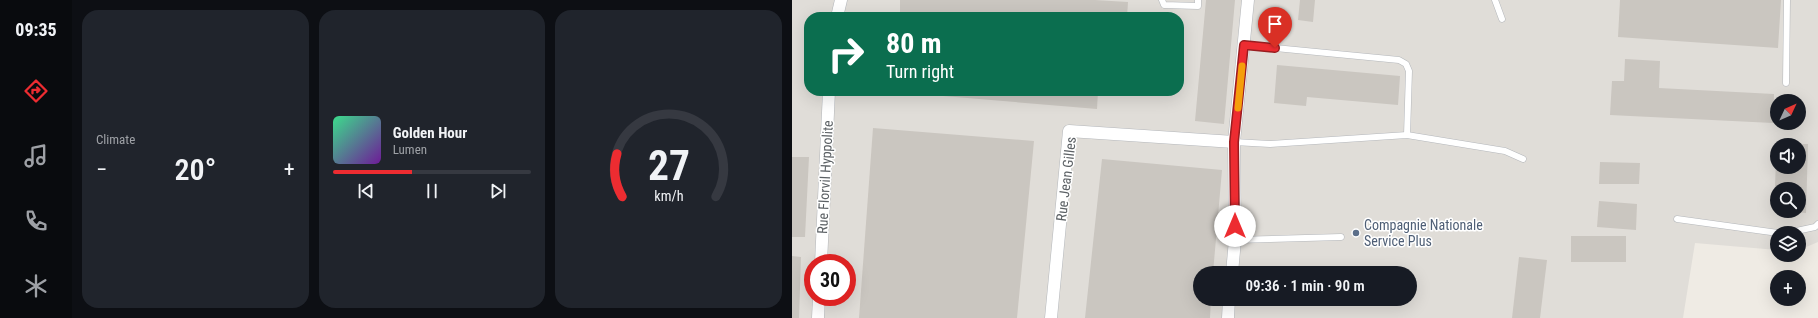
<!DOCTYPE html>
<html lang="en">
<head>
<meta charset="utf-8">
<style>
	:root { --surface:#171b24; --page:#20242c; --text:#f1f3f6; --muted:#9ea1a6; --line:#363941; --accent:#ed2c31 }
	body { margin:0; font-family:"Roboto Condensed",sans-serif; background:var(--page); color:var(--text); height:100vh; display:flex; flex-direction:column; font-size:15px; white-space:nowrap }
	* { box-sizing:border-box; margin:0 }
	p { font-size:13px; color:var(--muted) }
	.icon { flex:none; width:22px; height:22px; fill:none; stroke:currentColor; stroke-width:2; stroke-linecap:round; stroke-linejoin:round }
	.map { position:relative; flex:1; overflow:hidden }
	.side { display:flex; flex-direction:column; gap:10px; padding:10px; background:#0d0f14; width:720px }
	.side>* { flex:none }
	.top-card { position:absolute; left:12px; top:12px; width:380px; height:84px; border-radius:16px; box-shadow:0 4px 16px #0002; background:#0b6e4f; color:#fff; overflow:hidden }
	.needle { width:26px; rotate:46deg }
	.fabs { position:absolute; left:978px; top:94px; display:grid; gap:8px }
	.fabs a { display:grid; place-items:center; width:36px; height:36px; border-radius:50%; background:var(--surface); box-shadow:0 4px 16px #0002; font-size:20px }
	.speed { position:absolute; left:12px; top:254px; display:flex; gap:8px; font-size:20px; font-weight:700; text-align:center }
	.speed>* { display:grid; place-content:center; width:52px; height:52px; border-radius:50%; background:var(--surface); box-shadow:0 4px 16px #0002; line-height:1 }
	.speed .limit { border:6px solid #d22; background:#fff; color:#111 }
	.pin { position:absolute; display:grid; place-items:center; width:34px; height:34px; color:#fff; margin:-41px -17px; border-radius:50% 50% 50% 0; rotate:-45deg; box-shadow:0 0 4px #0007 }
	.pin .icon { rotate:45deg }
	.me { position:absolute; width:44px; margin:-22px; rotate:0deg; stroke-linejoin:round; filter:drop-shadow(0 0 3px #0008) }
	.turn { display:flex; align-items:center; gap:14px; height:84px; padding:0 16px; font-size:18px }
	.turn .icon { width:52px; height:52px; stroke-width:2.5 }
	.turn b { display:block; font-size:28px; line-height:34px }
	.big { font-size:30px; font-weight:600; line-height:1.1 }
	.side .card { flex:1; display:flex; flex-direction:column; justify-content:center; gap:6px; min-width:0; padding:0 14px; border-radius:16px; background:var(--page) }
	.side .dial { align-items:center; gap:0 }
	.dial svg { height:104px; overflow:visible; fill:none; stroke:var(--line); stroke-width:7; stroke-linecap:round; text-anchor:middle }
	.dial text { fill:var(--text); stroke:none }
	.song { display:flex; align-items:center; gap:12px }
	.cover { width:48px; height:48px; border-radius:6px; background:linear-gradient(135deg,hsl(150 70% 55%),hsl(280 70% 35%)) }
	.played { height:4px; border-radius:2px; background:linear-gradient(90deg,var(--accent) 40%,var(--line) 40%) }
	.keys { display:flex; justify-content:space-around; direction:ltr }
	.heat { display:flex; justify-content:space-between; align-items:center; font-size:22px; direction:ltr }
	.side .tiles { flex:1; display:grid; gap:10px; grid-template-columns:repeat(3,1fr) }
	.trip { position:absolute; left:401px; top:266px; width:224px; height:40px; border-radius:20px; background:var(--surface); box-shadow:0 4px 16px #0002; font-weight:600; line-height:40px; text-align:center }
	main { display:flex; flex:1; min-height:0 }
	.dock { display:flex; flex-direction:column; width:72px; justify-content:space-around; align-items:center; background:#090b0e; color:var(--muted) }
	.dock .icon { width:28px; height:28px }
	.dock .selected { color:var(--accent) }
	.dock b { font-size:18px; color:var(--text) }
	.map>svg:first-child { display:block }
	.industrial { fill:#e0ddd8; fill-rule:evenodd }
	.building { fill:#cac6c0 }
	.lines { fill:none; stroke-linecap:round; stroke-linejoin:round }
	.lane-casing { stroke:#b4b7bb; stroke-width:7 }
	.street-casing { stroke:#b4b7bb; stroke-width:13 }
	.lane { stroke:#fff; stroke-width:6 }
	.street { stroke:#fff; stroke-width:12 }
	.route-casing { stroke:#9a1d20; stroke-width:10 }
	.route { stroke:#ed2c31; stroke-width:7 }
	.slow { stroke:#f59e0b; stroke-width:7 }
	.service-dot { fill:#5c6f8a; stroke:#fff; stroke-width:1.5 }
	.labels { text-anchor:middle; stroke-width:3; stroke-linejoin:round; paint-order:stroke }
	.street-label { font-size:14px; fill:#5c6165; stroke:#fff }
	.service-label { font-size:14px; fill:#4e5e75; stroke:#fff; text-anchor:start }
</style>
</head>
<body>
<main>
<nav class="dock">
<b>09:35</b>
<svg class="icon selected" aria-label="directions" viewBox="0 0 24 24"><path d="M12 3l9 9-9 9-9-9zM9 14v-3h6M13 9l2 2-2 2"/></svg>
<svg class="icon" aria-label="music" viewBox="0 0 24 24"><path d="M9 18V5l10-2v13"/><circle cx="6" cy="18" r="3"/><circle cx="16" cy="16" r="3"/></svg>
<svg class="icon" aria-label="phone" viewBox="0 0 24 24"><path d="M5 4h4l2 5-3 2q2 4 5 5l2-3 5 2v4C11 20 4 13 5 4z"/></svg>
<svg class="icon" aria-label="climate" viewBox="0 0 24 24"><path d="M12 3v18M4 7l16 10M4 17L20 7"/></svg>
</nav>
<section class="side">
<div class="tiles">
<div class="card"><p>Climate</p>
<div class="heat"><a>−</a><b class="big">20°</b><a>+</a></div>
</div>
<div class="card">
<div class="song"><i class="cover"></i><div><b>Golden Hour</b><p>Lumen</p></div></div>
<div class="played"></div>
<div class="keys"><svg class="icon" aria-label="previous" viewBox="0 0 24 24"><path d="M18 5L8 12l10 7zM5 5v14"/></svg><svg class="icon" aria-label="pause" viewBox="0 0 24 24"><path d="M8 5v14M16 5v14"/></svg><svg class="icon" aria-label="next" viewBox="0 0 24 24"><path d="M6 5l10 7-10 7zM19 5v14"/></svg></div>
</div>
<div class="card dial"><svg viewBox="0 0 100 80">
<path d="M14 69A42 42 0 1 1 86 69"/>
<path d="M14 69A42 42 0 0 1 10 36" stroke="#ed2c31"/>
<text x="50" y="56" font-size="32" font-weight="700">27</text>
<text x="50" y="72" font-size="11">km/h</text>
</svg></div>
</div>
</section>
<div class="map">
<svg width="1026" height="318" viewBox="0 0 1026 318">
	<rect width="100%" height="100%" fill="#efebe4"/>
	<path class="industrial" d="M0 0H1026V242L1007 250V233H985V250L903 243 891 318H0ZM17 17H387V91H17ZM985 101H1007V123H985ZM985 145H1007V167H985ZM985 189H1007V211H985ZM21 263H55V297H21ZM408 273H618V299H408Z"/>
	<g class="building">
		<path d="M108 0H303L336 2 335 17H108Z"/>
		<path d="M414 0H443L432 124 403 121Z"/>
		<path d="M508 0H523L521 22 506 20Z"/>
		<path d="M828 0H989L986 48 826 37Z"/>
		<path d="M833 59 868 61 867 88 982 94 981 123 818 115 820 81H832Z"/>
		<path d="M485 65 608 76 606 105 515 97 514 106 482 103Z"/>
		<path d="M91 91H306L305 109Z"/>
		<path d="M81 128 242 141 225 318H67Z"/>
		<path d="M984 143 1003 144V145H984Z"/>
		<path d="M1007 144H1016L1014 213 1003 212 1007 211V189H985V212L982 211 984 160 985 167H1007Z"/>
		<path d="M0 157H17L13 237H0Z"/>
		<path d="M310 159 430 170 421 273H408V299H419L418 318H293Z"/>
		<path d="M808 162 848 163 847 184H807Z"/>
		<path d="M807 201 845 204 844 230 805 227Z"/>
		<rect x="779" y="236" width="55" height="26"/>
		<path d="M0 256 9 257 7 318H0Z"/>
		<path d="M727 257 755 260 748 318H720Z"/>
	</g>
	<g class="lines">
		<g class="lane-casing">
			<g id="lane">
				<path d="M370 0 372 5 406 6V0"/>
				<path d="M703 0 710 19"/>
				<path d="M452 45 607 60 614 64 617 71 615 135"/>
				<path d="M994 83 995 0"/>
				<path d="M442 142 478 144 615 135 713 151 731 159"/>
				<path d="M885 219 986 233"/>
				<path d="M995 233 1023 227 1026 224"/>
				<path d="M443 240 549 237"/>
			</g>
		</g>
		<g class="street-casing">
			<g id="street">
				<path d="M45 17 49 0"/>
				<path d="M29 263 37 91"/>
				<path d="M440 273 443 240 442 142 456 0"/>
				<path d="M26 318 27 297"/>
				<path d="M259 318 277 131 442 142"/>
				<path d="M436 318 437 299"/>
			</g>
		</g>
		<use href="#lane" class="lane"/>
		<use href="#street" class="street"/>
	</g>
	<g class="lines">
		<g class="route-casing">
			<path id="route" d="M443 226 442 142 452 45 483 48"/>
		</g>
		<use href="#route" class="route"/>
		<path class="slow" d="M446 108 450 66"/>
	</g>
	<circle class="service-dot" cx="564" cy="233" r="4"/>
	<g class="labels">
		<g class="street-label">
			<text transform="translate(33 177) rotate(-87)" y="5">Rue Florvil Hyppolite</text>
			<text transform="translate(274 179) rotate(-83)" y="5">Rue Jean Gilles</text>
		</g>
		<g class="service-label">
			<text x="572" y="230">Compagnie Nationale<tspan x="572" dy="16">Service Plus</tspan></text>
		</g>
	</g>
</svg>
<div class="fabs">
<a><svg class="needle" viewBox="-14 -14 28 28"><path d="M0-13l5 13h-10z" fill="#e53935"/><path d="M0 13l5-13h-10z" fill="#9ea1a6"/></svg></a>
<a><svg class="icon" aria-label="sound" viewBox="0 0 24 24"><path d="M4 9h4l5-4v14l-5-4H4zM17 9q2 3 0 6"/></svg></a>
<a><svg class="icon" aria-label="search" viewBox="0 0 24 24"><circle cx="10" cy="10" r="6"/><path d="M15 15l6 6"/></svg></a>
<a><svg class="icon" aria-label="layers" viewBox="0 0 24 24"><path d="M12 4l9 5-9 5-9-5zM3 14l9 5 9-5"/></svg></a>
<a>+</a>
</div>
<div class="speed"><div class="limit">30</div></div>
<div class="pin" style="left:483px;top:48px;background:#d93025"><svg class="icon" aria-label="arrive" viewBox="0 0 24 24"><path d="M6 21V4h12l-3 4 3 4H6"/></svg></div>
<svg class="me" style="left:443px;top:226px" viewBox="-20 -20 40 40"><circle r="19" fill="#fff"/><path d="M0-13L10 11 0 6-10 11z" fill="#ed2c31"/></svg>
<div class="trip">09:36 · 1 min · 90 m</div>
<div class="top-card">
<div class="turn"><svg class="icon" aria-label="right" viewBox="0 0 24 24"><path d="M7 20v-9h11M14 6l5 5-5 5"/></svg><div><b>80 m</b>Turn right</div></div>
</div>
</div>
</main>
</body>
</html>
